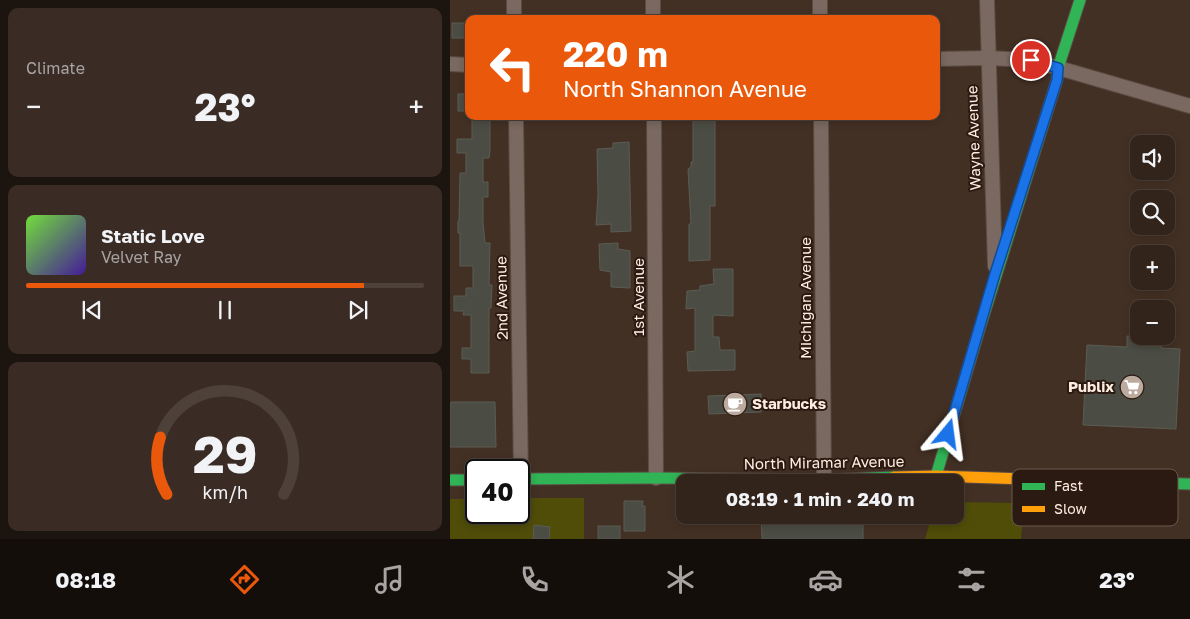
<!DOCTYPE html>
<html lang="en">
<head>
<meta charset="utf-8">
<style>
	:root { --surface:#32241b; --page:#3a2c24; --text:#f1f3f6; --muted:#a8a4a3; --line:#4d413a; --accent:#ea580c }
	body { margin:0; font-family:"Golos Text",sans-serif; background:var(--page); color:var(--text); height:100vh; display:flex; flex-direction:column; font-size:19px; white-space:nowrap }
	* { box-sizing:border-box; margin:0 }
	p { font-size:16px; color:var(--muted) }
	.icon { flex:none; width:28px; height:28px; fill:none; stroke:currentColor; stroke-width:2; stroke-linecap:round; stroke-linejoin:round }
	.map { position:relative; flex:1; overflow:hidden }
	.panel { display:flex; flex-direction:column; gap:8px; padding:8px; background:#1c140f; width:450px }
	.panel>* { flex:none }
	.banner { position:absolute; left:15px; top:15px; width:475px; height:105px; border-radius:10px; box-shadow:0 2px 8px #0003,0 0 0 1px var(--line); background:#ea580c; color:#fff; overflow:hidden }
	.buttons { position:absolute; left:680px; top:135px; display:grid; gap:10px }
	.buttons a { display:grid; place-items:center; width:45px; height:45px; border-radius:10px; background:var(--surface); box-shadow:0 2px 8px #0003,0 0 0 1px var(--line); font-size:25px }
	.speed { position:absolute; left:15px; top:459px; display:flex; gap:10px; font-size:25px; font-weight:700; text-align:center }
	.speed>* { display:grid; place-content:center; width:65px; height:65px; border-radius:50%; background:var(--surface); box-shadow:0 2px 8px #0003,0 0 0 1px var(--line); line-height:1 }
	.speed .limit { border:2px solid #111; border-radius:8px; background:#fff; color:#111 }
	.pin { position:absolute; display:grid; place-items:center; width:42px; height:42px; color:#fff; margin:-21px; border:2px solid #fff; border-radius:50%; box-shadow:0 1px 5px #0007 }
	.me { position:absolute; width:55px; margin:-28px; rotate:16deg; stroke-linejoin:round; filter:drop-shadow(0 0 4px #0008) }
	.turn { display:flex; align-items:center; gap:18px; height:105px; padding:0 15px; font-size:22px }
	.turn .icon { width:65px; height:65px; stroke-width:2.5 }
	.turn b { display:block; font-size:35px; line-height:42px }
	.big { font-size:38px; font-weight:700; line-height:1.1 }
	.panel .card { flex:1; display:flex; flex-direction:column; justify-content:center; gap:8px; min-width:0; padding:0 18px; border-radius:10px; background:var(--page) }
	.panel .dial { align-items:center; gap:0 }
	.dial svg { height:130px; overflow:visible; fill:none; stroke:var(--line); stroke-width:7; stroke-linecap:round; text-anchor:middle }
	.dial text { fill:var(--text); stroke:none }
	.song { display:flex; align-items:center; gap:15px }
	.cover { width:60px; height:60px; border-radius:8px; background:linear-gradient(135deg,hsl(100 70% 55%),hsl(260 70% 35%)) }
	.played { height:5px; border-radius:2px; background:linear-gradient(90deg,var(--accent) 85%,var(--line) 85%) }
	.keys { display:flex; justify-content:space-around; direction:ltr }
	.heat { display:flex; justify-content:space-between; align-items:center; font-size:28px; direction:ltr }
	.trip { position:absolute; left:226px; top:474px; width:288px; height:50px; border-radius:10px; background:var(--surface); box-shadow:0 2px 8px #0003,0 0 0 1px var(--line); font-weight:700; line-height:50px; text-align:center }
	.menu { display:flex; height:80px; justify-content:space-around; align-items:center; background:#140e0b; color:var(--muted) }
	.menu .icon { width:35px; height:35px }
	.menu .on { color:var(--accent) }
	.menu b { font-size:22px; color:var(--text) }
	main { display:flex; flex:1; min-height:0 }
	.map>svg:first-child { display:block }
	.green { fill:#4f4d08 }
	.building { fill:#4b4d44; stroke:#5b5c53 }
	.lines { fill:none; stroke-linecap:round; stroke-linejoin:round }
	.street-casing { stroke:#5a4b42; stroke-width:16 }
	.fast-casing { stroke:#5a4b42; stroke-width:13 }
	.slow-casing { stroke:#5a4b42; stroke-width:13 }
	.street { stroke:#796960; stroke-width:14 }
	.fast { stroke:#30b455; stroke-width:11 }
	.slow { stroke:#ff9f0a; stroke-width:11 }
	.route-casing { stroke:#114b97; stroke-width:12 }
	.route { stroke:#1a73e8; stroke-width:9 }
	.labels { text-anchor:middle; stroke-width:4; stroke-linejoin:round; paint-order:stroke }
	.street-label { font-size:15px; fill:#ffece1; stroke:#2a1a11 }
	.poi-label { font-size:15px; font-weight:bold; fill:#ffece1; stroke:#2a1a11; text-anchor:end }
	.key { fill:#2a1a11; stroke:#6a594f; stroke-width:1 }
	.key-label { font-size:14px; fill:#ffece1 }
</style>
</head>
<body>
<main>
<section class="panel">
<div class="card"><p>Climate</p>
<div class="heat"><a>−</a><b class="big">23°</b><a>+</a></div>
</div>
<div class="card">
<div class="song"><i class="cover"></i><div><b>Static Love</b><p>Velvet Ray</p></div></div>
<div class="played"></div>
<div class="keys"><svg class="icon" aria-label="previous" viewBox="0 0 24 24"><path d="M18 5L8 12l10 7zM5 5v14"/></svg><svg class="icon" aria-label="pause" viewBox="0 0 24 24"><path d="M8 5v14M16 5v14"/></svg><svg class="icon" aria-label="next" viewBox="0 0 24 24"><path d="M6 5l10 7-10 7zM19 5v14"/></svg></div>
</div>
<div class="card dial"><svg viewBox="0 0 100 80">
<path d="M14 69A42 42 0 1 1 86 69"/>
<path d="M14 69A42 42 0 0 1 10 34" stroke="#ea580c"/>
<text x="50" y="56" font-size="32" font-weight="700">29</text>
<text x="50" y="72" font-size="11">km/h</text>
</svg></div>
</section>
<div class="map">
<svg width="740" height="539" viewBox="0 0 740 539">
	<rect width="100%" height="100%" fill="#433024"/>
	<g class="green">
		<path d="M69 498H134V539H0V499H26V512H69Z"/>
		<path d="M505 502 574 503 571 539H475L482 515H505Z"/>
	</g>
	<g class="building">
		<rect x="2" y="23" width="17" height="15"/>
		<rect x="8" y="94" width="11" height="17"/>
		<path d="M22 116H39L40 120V150L39 158H33V182H38V197H33V222L35 243H40L39 285H42L41 308H39V373H21V359H12V348H21V315H13L14 311H4V296H16V288H23V266H10V233H8V221H9L10 173H16V153H7V139H22Z"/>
		<path d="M243 116H265V206H260V260L239 261V224H241L238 169 241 167V162H243Z"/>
		<path d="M179 142 181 231 161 232V224L146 225 148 195 147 149 163 148V143Z"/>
		<path d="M168 243V249L180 251V288L161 287V272L150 270 149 244Z"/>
		<path d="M263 269H283V316L263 315V337H269L270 350H285V370L238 371 237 352 245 351V308L236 309 237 291 250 290V286L264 284Z"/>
		<path d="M677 336 711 338V348L730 349 726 429 633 425 637 345 677 347Z"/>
		<path d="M311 394V412L259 414 258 396Z"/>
		<path d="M1 402H45L46 447H0V404Z"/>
		<path d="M174 501H193L192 506H195V531H174Z"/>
		<path d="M311 515H356L358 517 365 518 378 515H413V539H312Z"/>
		<path d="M84 525 100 527 99 539H83Z"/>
		<rect x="148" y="526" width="22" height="13"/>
	</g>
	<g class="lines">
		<g class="street-casing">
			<g id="street">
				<path d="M64 0V19"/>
				<path d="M203 0V19"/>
				<path d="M370 0V19"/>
				<path d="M537 0 545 266"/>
				<path d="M486 59 538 58 581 60 740 106"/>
				<path d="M0 64 19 65"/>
				<path d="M66 116 71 479"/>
				<path d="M204 116 206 478"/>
				<path d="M371 116 374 480"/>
			</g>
		</g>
		<g class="fast-casing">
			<g id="fast">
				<path d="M486 476 530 327 607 80 608 68 630 0"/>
				<path d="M69 479 206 478 374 480 444 477"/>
				<path d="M0 480H26"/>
				<path d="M601 480 740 484"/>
			</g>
		</g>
		<g class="slow-casing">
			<path id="slow" d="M444 477 486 476 601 480"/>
		</g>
		<use href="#street" class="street"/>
		<use href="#fast" class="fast"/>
		<use href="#slow" class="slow"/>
	</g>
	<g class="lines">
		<g class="route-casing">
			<path id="route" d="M498 434 545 274 607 80 608 68 581 60"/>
		</g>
		<use href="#route" class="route"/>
	</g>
	<defs>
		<g id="supermarket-disc" transform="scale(1.25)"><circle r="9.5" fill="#bdaa9f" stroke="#2a1a11"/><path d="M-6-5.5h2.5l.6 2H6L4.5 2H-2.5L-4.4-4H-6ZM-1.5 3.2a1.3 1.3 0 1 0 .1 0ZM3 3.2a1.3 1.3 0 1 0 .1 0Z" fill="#fff"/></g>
		<g id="cafe-disc" transform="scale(1.25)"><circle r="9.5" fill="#bdaa9f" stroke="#2a1a11"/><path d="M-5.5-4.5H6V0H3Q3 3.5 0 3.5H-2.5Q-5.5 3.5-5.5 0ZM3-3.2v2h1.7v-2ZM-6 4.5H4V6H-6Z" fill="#fff"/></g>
	</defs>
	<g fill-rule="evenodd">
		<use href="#supermarket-disc" x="682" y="387"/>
		<use href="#cafe-disc" x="285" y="404"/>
	</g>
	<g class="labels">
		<g class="street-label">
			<text transform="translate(524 138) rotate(-92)" y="5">Wayne Avenue</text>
			<text transform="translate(189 297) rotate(-90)" y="5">1st Avenue</text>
			<text transform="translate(52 298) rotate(-91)" y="5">2nd Avenue</text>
			<text transform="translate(356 298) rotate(-90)" y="5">Michigan Avenue</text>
			<text transform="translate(374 463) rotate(-1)" y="5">North Miramar Avenue</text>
		</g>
		<g class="poi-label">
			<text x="664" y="392">Publix</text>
			<text x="302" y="409" text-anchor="start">Starbucks</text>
		</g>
	</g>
	<rect x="562" y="469" width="166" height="57" rx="8" class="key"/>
	<rect x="572" y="483" width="23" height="7" fill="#30b455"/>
	<rect x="572" y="506" width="23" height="6" fill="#ff9f0a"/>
	<g class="key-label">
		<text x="604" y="491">Fast</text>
		<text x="604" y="514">Slow</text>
	</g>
</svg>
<div class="buttons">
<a><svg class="icon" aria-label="sound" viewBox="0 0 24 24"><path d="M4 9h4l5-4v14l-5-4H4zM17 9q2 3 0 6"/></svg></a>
<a><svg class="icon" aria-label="search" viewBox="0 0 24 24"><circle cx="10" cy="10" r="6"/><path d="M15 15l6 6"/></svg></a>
<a>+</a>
<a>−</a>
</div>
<div class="speed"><div class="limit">40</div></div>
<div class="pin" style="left:581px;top:60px;background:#d93025"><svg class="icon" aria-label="arrive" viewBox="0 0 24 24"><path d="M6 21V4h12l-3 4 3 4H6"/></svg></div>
<svg class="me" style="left:498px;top:434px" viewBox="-20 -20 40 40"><path d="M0-17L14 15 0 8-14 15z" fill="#1a73e8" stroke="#fff" stroke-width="4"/></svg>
<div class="trip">08:19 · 1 min · 240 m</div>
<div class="banner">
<div class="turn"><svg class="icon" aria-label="left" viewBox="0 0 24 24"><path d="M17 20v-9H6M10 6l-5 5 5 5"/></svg><div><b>220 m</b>North Shannon Avenue</div></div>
</div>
</div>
</main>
<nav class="menu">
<b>08:18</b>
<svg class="icon on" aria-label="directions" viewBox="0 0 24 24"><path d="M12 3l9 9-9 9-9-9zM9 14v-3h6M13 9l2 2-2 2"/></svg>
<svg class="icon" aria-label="music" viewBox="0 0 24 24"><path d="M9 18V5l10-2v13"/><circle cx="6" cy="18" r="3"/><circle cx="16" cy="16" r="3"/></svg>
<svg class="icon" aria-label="phone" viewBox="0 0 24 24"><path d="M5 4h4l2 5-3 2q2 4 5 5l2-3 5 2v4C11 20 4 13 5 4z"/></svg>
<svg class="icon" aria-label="climate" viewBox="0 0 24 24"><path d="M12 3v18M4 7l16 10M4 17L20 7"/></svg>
<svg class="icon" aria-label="car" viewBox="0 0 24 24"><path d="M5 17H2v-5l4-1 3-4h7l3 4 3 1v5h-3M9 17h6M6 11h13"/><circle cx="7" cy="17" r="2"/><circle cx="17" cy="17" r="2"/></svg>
<svg class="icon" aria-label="filters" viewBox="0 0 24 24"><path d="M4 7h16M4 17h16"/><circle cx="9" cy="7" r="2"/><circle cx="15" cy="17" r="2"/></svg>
<b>23°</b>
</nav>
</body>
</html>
